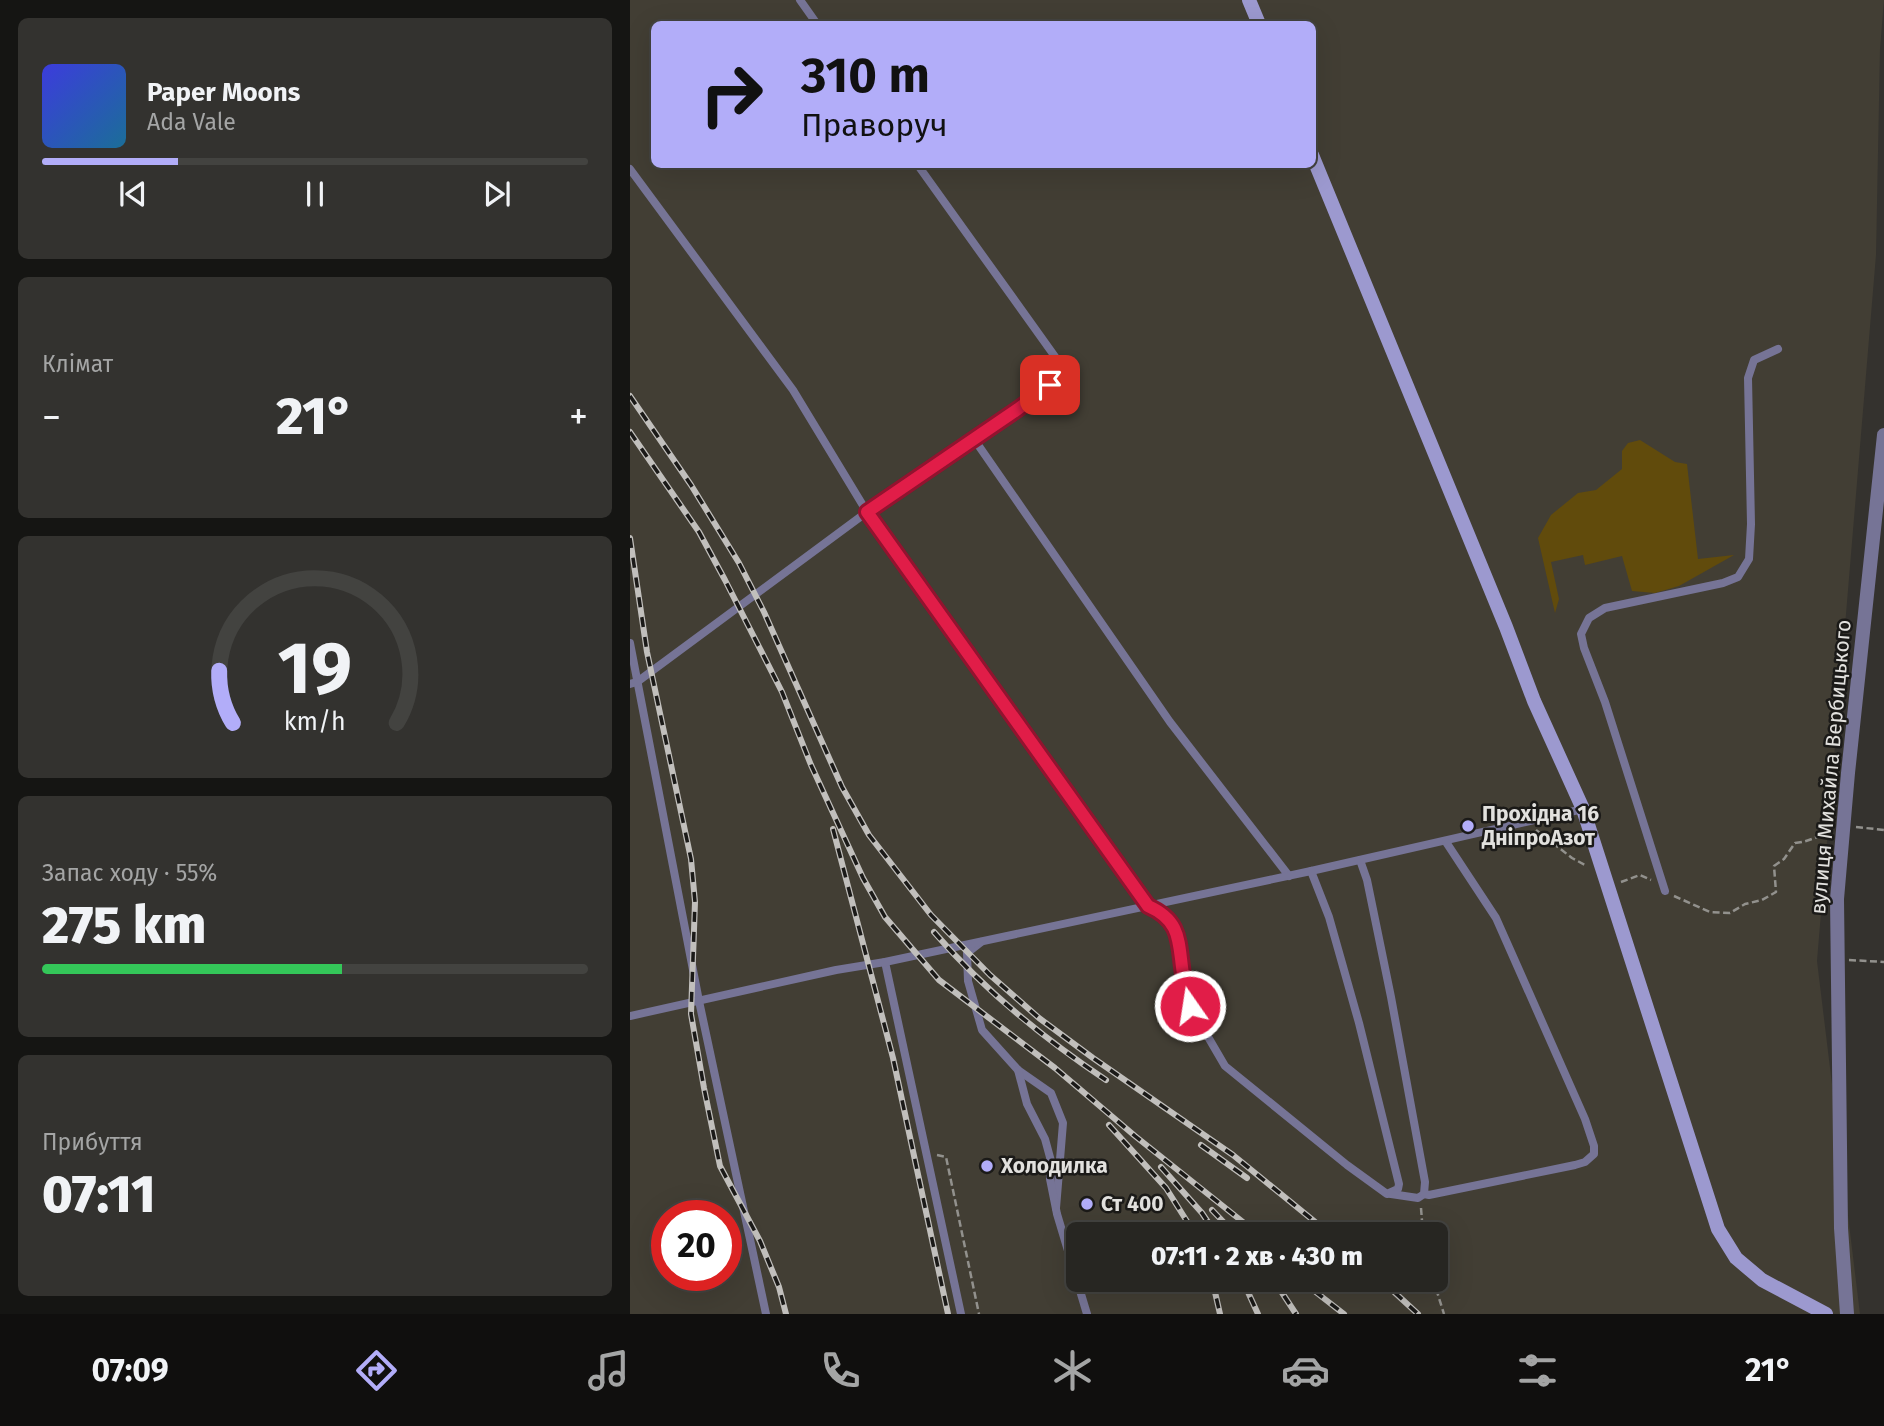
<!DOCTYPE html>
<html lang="uk">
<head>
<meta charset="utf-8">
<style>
	:root { --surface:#272622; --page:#33322f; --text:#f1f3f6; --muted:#a4a5a5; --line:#434340; --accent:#b2adf9 }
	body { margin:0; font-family:"Fira Sans",sans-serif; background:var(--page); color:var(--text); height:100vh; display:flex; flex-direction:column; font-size:26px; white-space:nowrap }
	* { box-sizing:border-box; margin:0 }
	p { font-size:23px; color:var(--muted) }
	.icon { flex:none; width:38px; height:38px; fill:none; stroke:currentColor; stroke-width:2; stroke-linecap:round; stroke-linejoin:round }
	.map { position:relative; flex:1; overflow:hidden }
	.details { display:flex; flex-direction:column; gap:18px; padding:18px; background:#151513; width:630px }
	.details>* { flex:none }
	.hud { position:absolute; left:21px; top:21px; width:665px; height:147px; border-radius:10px; box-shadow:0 7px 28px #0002,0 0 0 2px var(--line); background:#b2adf9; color:#111; overflow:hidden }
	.speed { position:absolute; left:21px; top:1200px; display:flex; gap:14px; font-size:35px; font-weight:700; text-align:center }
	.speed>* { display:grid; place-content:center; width:91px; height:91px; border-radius:50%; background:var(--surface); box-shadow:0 7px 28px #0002,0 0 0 2px var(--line); line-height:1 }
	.speed .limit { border:10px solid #d22; background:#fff; color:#111 }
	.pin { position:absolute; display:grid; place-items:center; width:60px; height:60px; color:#fff; margin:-30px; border-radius:14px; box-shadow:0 4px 10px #0006 }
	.me { position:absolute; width:77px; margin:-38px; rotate:347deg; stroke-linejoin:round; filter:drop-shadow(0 0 5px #0008) }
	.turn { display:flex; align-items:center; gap:24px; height:147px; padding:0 35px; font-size:32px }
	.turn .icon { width:91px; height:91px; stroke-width:2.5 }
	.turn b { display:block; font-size:49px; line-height:60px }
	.big { font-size:52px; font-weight:800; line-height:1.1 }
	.details .tile { flex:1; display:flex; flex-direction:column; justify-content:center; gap:10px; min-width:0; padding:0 24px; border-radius:10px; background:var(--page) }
	.details .dial { align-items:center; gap:0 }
	.dial svg { height:182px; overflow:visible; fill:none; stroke:var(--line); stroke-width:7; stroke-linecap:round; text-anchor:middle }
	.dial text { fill:var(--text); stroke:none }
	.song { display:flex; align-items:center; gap:21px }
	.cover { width:84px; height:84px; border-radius:10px; background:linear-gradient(135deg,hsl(240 70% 55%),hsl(200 70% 35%)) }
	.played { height:7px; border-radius:4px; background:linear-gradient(90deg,var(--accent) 25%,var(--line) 25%) }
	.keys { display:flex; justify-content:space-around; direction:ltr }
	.heat { display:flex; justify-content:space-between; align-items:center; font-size:38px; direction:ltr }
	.charge { height:10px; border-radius:5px; background:linear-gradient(90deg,#34c759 55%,var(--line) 0) }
	.trip { position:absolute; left:436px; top:1222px; width:382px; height:70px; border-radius:10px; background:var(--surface); box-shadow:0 7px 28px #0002,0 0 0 2px var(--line); font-weight:800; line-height:70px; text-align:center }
	.menu { display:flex; height:112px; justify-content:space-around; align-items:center; background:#100f0e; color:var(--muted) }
	.menu .icon { width:49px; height:49px }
	.menu .selected { color:var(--accent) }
	.menu b { font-size:32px; color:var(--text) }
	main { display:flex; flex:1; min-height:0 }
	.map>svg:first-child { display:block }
	.built { fill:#423e34; fill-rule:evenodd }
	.green { fill:#614b0c }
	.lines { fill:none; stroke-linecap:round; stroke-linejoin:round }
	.path { stroke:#92918d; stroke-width:2.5; stroke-dasharray:7 3.5; stroke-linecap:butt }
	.lane { stroke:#767496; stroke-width:8 }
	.street { stroke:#767496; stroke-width:14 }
	.secondary { stroke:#9c99cf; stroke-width:14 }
	.rail-casing { stroke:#c1bfbc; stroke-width:6 }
	.rail { stroke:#1b1a18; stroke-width:3.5; stroke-dasharray:10; stroke-linecap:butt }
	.route-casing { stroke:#92132f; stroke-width:18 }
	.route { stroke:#e11d48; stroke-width:12 }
	.poi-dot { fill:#b2adf9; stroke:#1b1a18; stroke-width:2.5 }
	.labels { text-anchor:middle; stroke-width:5; stroke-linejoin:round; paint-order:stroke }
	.street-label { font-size:21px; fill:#e2e1de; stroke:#1b1a18 }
	.poi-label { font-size:21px; font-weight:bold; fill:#e2e1de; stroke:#1b1a18; text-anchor:start }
</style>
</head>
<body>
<main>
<section class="details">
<div class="tile">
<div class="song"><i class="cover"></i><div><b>Paper Moons</b><p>Ada Vale</p></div></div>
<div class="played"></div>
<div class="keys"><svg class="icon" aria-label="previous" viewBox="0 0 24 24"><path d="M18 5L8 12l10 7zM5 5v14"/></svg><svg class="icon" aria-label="pause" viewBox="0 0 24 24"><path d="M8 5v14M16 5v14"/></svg><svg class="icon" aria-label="next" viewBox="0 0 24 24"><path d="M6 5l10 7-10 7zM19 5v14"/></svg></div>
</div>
<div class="tile"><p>Клімат</p>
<div class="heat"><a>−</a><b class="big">21°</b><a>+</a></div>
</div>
<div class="tile dial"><svg viewBox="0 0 100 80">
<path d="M14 69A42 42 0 1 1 86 69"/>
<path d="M14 69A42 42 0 0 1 8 46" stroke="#b2adf9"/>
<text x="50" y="56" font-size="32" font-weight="700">19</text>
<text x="50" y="72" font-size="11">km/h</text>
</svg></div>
<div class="tile"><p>Запас ходу · 55%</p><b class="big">275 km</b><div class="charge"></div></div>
<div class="tile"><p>Прибуття</p><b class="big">07:11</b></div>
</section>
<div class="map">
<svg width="1254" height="1314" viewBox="0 0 1254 1314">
	<rect width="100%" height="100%" fill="#34322e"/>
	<path class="built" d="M0 0H1254L1250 49 1246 255 1187 961 1230 1314H0ZM24 24H682V164H24ZM37 1216H96V1276H37ZM448 1234H805V1279H448Z"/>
	<path class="green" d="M1010 440 1045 462 1057 464 1068 559 1104 555 1049 586 1025 593 1002 591 992 556 955 565 953 555 921 562 929 599 925 613 908 538 921 515 948 493 966 490 992 469V451L998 443Z"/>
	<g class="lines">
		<g class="path">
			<path d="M1226 827 1254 830"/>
			<path d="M906 830 942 858 957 866"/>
			<path d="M991 882 1010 875 1021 880"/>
			<path d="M1044 896 1080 912 1100 913 1115 904 1132 900 1146 892 1144 866 1154 859 1165 843C1179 842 1186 836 1200 833"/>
			<path d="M1219 960 1254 962"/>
			<path d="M307 1155 316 1157 349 1314"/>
			<path d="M791 1208 793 1234"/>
			<path d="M803 1279 814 1314"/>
		</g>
		<g class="lane">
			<path d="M170 0 187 24"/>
			<path d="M0 169 163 390 237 512 518 907 532 913 549 934 553 978 560 1006 595 1066 717 1165 757 1194 768 1189 769 1184 729 1023 699 917 681 871"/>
			<path d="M344 439 540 722 659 876"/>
			<path d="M0 643 69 1001 136 1314"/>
			<path d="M0 684 7 682 237 512 388 409 436 372 287 164"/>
			<path d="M730 860 737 880 761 997 795 1182 794 1194 788 1198 761 1194"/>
			<path d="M1035 891 975 702 954 648 951 634 959 618 975 608 1093 583 1108 577 1119 559 1121 524 1118 378 1124 360 1148 349"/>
			<path d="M351 942 337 953 338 981 352 1030 388 1070 421 1093 433 1123 426 1208"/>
			<path d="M255 962 331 1314"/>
			<path d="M0 1016 206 970 255 962 681 871 953 809"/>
			<path d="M388 1070 397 1104 415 1139 421 1161 420 1179 427 1214 457 1314"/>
			<path d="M794 1194 799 1195 945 1165 955 1162 964 1154V1146L955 1119 866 918 816 842"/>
		</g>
		<path class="street" d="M1217 1314 1211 1228 1207 899 1218 773 1254 435"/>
		<g class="secondary">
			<path d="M619 0 629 24"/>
			<path d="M682 155 876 627 904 701 953 809 1088 1229 1106 1258 1132 1280 1196 1314"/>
		</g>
		<g class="rail-casing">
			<g id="rail">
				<path d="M0 396 61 485 109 563 134 612 212 787 239 835 301 915 360 975 409 1018 463 1058 603 1155 700 1234"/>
				<path d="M0 432 69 532 95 580 152 692 181 765 233 878 255 917 309 980 425 1068 505 1136 628 1234"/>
				<path d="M0 538 17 652 61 859 65 902 61 1014 74 1088 90 1166 130 1241 149 1287 156 1314"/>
				<path d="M203 829 263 1058 318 1314"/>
				<path d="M304 932C354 990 413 1038 476 1080"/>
				<path d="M479 1125 536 1188 565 1234"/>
				<path d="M571 1145 617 1178"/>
				<path d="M531 1167 572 1213 586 1234"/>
				<path d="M582 1210 605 1234"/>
				<path d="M582 1279 590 1314"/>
				<path d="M612 1279 628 1314"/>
				<path d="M643 1279 666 1314"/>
				<path d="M669 1279 714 1314"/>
				<path d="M750 1279 788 1314"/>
			</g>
		</g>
		<use href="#rail" class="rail"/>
	</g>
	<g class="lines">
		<g class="route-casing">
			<path id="route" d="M420 385 388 409 237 512 518 906C552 921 548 942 553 974 554 985 558 995 560 1006"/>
		</g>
		<use href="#route" class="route"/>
	</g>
	<g class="poi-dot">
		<circle cx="838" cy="826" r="7"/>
		<circle cx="357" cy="1166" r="7"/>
		<circle cx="457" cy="1204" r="7"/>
	</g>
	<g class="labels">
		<g class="street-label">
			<text transform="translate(1201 767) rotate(-85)" y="7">вулиця Михайла Вербицького</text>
		</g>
		<g class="poi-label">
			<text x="852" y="821">Прохідна 16<tspan x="852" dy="24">ДніпроАзот</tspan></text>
			<text x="371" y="1173">Холодилка</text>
			<text x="471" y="1211">Ст 400</text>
		</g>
	</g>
</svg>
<div class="speed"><div class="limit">20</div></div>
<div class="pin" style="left:420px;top:385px;background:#d93025"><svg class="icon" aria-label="arrive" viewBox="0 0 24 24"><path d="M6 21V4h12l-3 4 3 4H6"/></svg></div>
<svg class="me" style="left:560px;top:1006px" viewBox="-20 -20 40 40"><circle r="17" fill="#e11d48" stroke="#fff" stroke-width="3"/><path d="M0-11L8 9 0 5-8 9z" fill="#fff"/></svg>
<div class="trip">07:11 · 2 хв · 430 m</div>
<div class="hud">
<div class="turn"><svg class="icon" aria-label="right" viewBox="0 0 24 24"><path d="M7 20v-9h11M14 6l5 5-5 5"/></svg><div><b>310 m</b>Праворуч</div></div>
</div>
</div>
</main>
<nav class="menu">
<b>07:09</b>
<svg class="icon selected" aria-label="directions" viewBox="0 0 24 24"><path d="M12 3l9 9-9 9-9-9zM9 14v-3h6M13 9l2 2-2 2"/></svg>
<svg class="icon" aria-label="music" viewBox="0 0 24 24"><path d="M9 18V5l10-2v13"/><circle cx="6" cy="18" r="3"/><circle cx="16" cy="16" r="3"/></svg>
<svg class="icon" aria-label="phone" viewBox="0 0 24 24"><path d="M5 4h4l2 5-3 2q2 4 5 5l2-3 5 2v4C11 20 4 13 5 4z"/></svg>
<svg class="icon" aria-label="climate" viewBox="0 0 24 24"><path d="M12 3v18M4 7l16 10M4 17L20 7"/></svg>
<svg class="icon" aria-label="car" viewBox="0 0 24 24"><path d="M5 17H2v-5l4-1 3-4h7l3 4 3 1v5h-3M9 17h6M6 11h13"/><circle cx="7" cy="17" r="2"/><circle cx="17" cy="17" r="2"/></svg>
<svg class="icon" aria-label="filters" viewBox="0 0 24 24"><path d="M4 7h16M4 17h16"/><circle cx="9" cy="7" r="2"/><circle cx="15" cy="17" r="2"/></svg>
<b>21°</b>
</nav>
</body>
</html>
